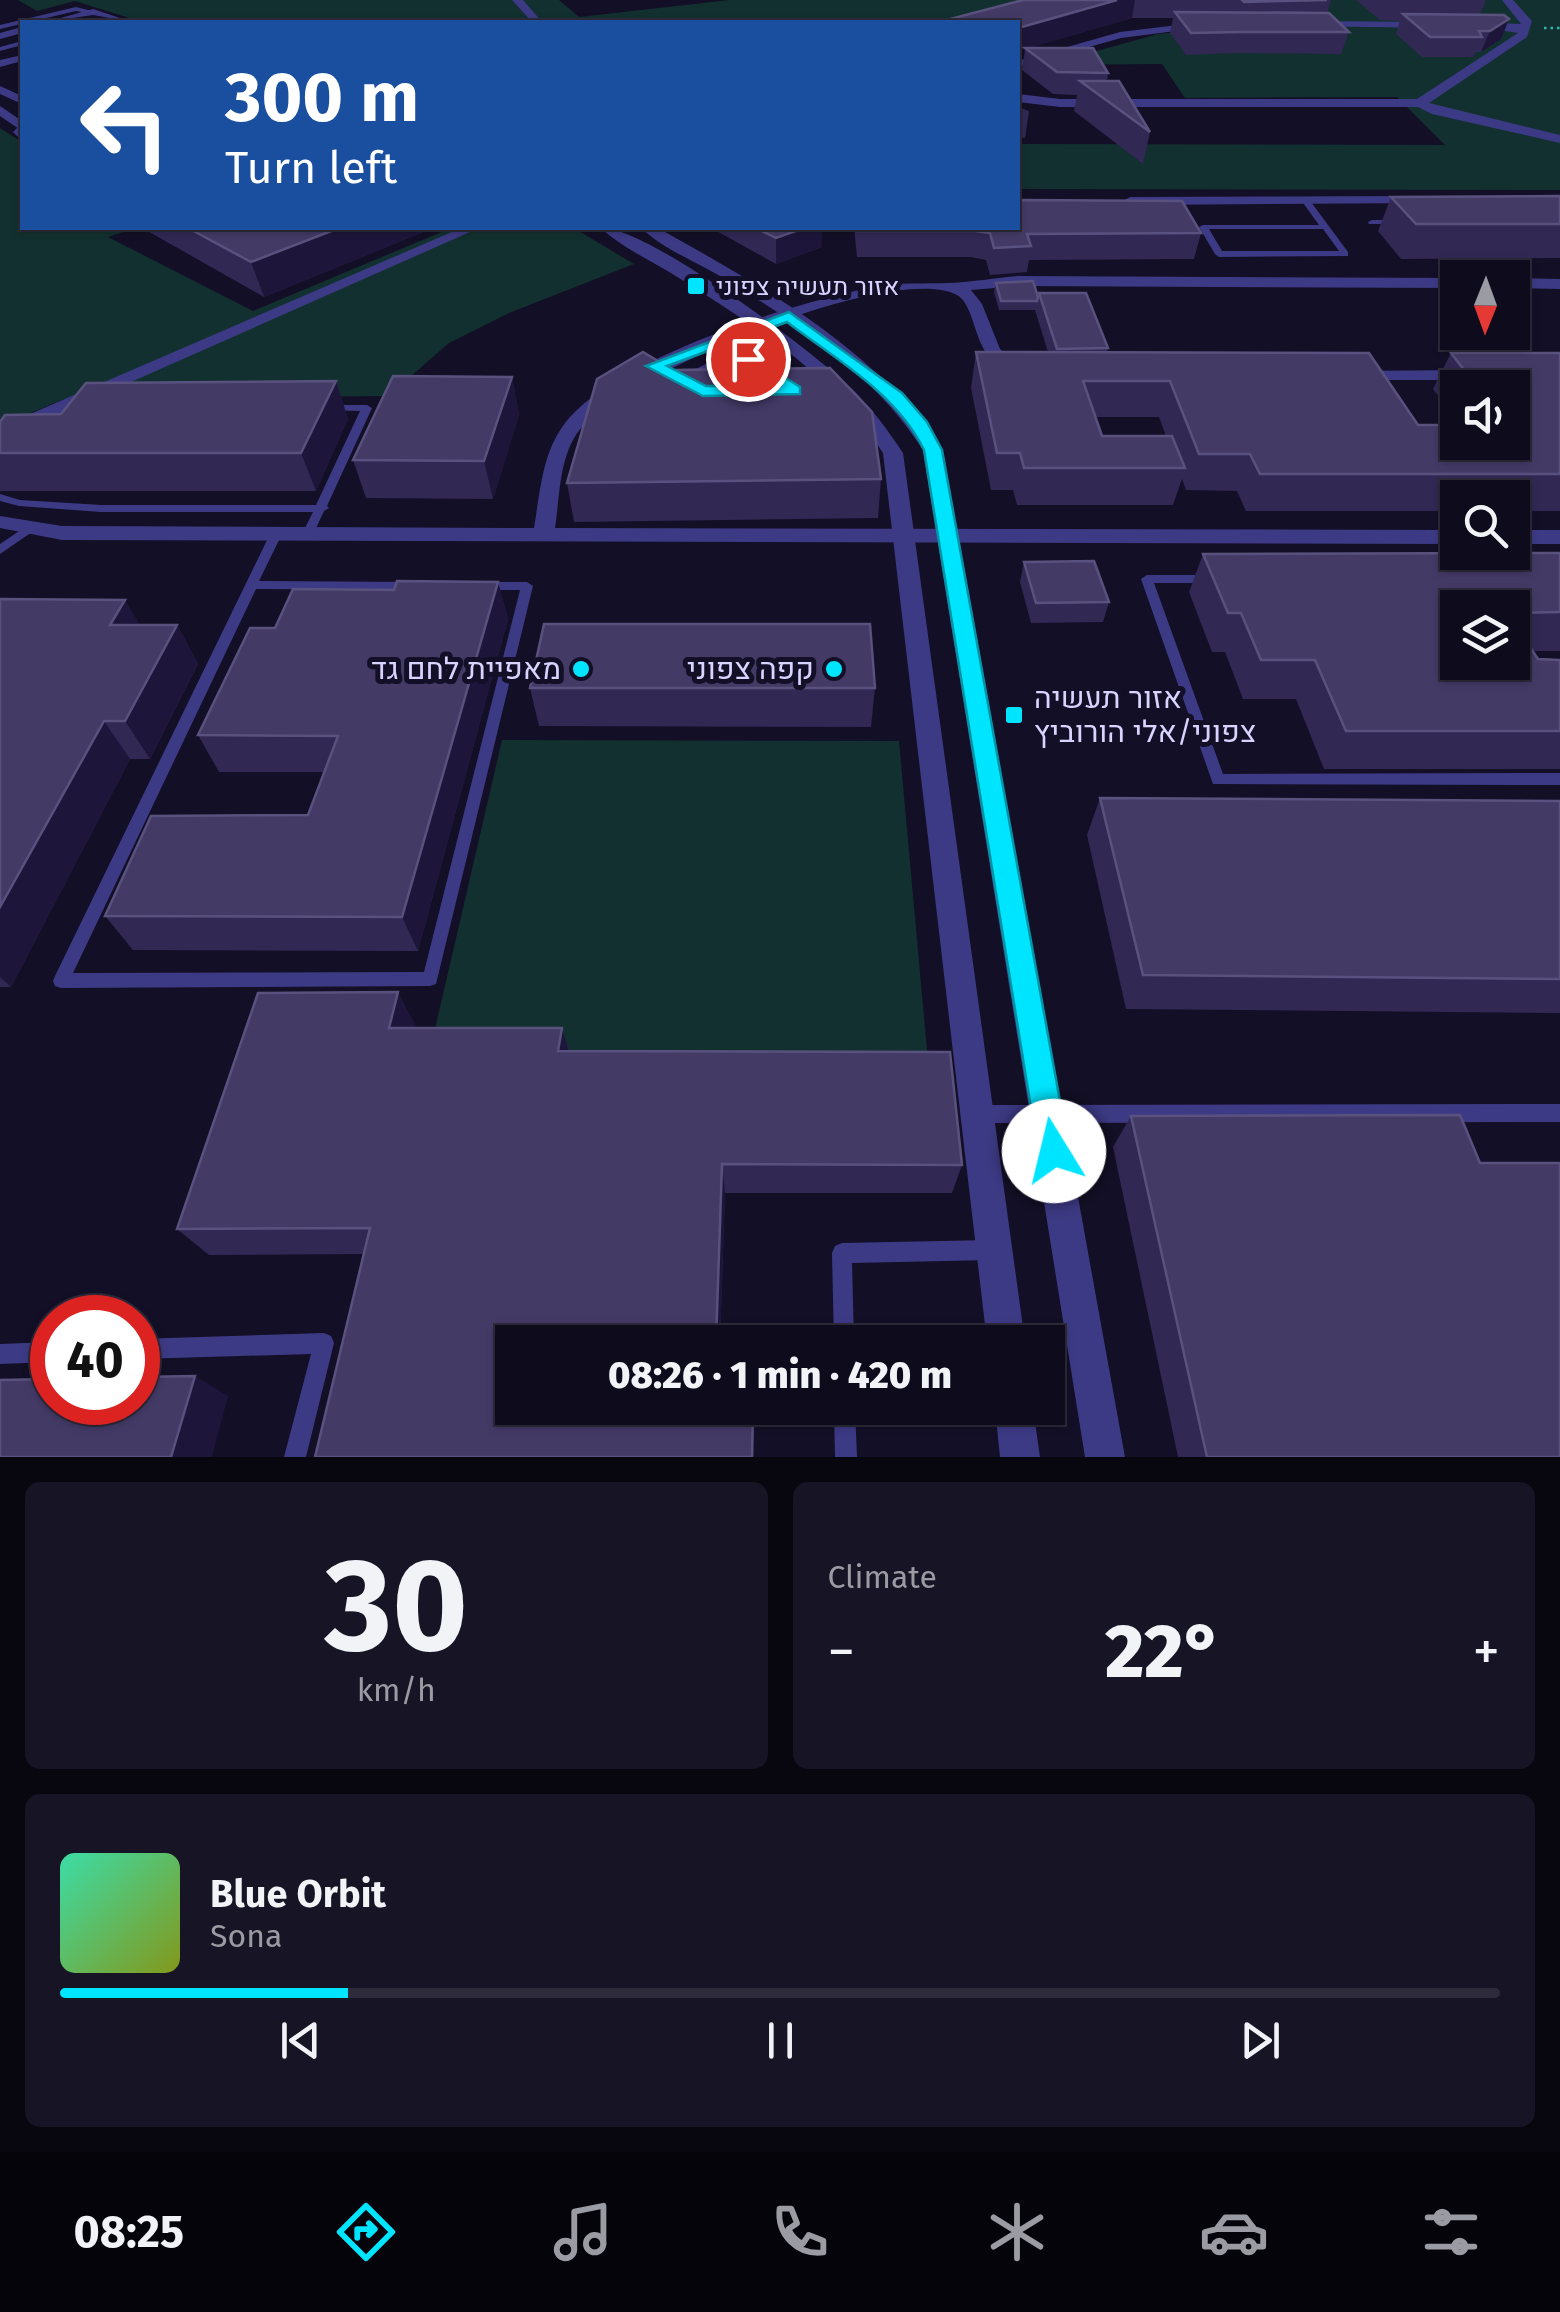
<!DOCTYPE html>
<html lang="en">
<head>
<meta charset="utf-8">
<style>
	:root { --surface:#0e0b1c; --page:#171425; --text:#f1f3f6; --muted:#9b9ba3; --line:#2e2b3b; --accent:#00e5ff }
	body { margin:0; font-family:"Fira Sans",Heebo,sans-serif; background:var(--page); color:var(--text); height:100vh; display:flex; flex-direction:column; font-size:38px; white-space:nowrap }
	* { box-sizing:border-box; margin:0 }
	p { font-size:32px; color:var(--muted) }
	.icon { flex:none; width:55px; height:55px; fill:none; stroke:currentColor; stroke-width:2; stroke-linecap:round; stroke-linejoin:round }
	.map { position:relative; height:1457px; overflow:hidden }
	.panel { display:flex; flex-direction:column; gap:25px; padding:25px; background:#08060f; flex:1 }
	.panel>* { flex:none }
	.top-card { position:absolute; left:20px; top:20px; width:1000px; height:210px; border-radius:0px; box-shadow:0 2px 8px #0004,0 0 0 2px var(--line); background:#1a4fa0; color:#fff; overflow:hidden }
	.needle { width:65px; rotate:181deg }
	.tools { position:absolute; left:1440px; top:260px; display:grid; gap:20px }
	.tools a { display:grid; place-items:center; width:90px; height:90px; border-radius:0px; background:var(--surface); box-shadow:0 2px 8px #0004,0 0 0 2px var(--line); font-size:50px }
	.speed { position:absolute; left:30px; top:1295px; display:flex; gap:20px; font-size:50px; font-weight:700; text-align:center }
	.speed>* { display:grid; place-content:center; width:130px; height:130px; border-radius:50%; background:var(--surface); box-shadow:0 2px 8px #0004,0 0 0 2px var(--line); line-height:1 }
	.speed .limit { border:15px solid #d22; background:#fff; color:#111 }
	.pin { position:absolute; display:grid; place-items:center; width:85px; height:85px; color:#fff; margin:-42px; border:5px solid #fff; border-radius:50%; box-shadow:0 2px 10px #0007 }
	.me { position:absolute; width:110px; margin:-55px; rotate:351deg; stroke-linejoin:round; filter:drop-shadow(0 0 8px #0008) }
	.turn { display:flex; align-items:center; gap:35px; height:210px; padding:0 40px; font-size:45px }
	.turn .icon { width:130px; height:130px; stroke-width:2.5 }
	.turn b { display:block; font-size:70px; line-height:85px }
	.big { font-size:75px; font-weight:800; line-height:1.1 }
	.panel .widget { flex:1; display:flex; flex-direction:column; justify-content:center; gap:15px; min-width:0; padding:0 35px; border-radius:15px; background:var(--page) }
	.panel .dial { align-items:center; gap:0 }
	.dial b { font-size:130px; line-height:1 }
	.song { display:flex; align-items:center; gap:30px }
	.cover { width:120px; height:120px; border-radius:15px; background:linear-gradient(135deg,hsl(160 70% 55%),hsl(70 70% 35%)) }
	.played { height:10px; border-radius:5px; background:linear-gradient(90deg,var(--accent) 20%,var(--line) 20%) }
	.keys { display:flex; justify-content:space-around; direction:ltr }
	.heat { display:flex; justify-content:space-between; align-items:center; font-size:55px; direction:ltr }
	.panel .tiles { flex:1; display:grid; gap:25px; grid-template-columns:1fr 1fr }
	.widget:last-child { grid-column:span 2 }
	.trip { position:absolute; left:495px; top:1325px; width:570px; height:100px; border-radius:0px; background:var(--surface); box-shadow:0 2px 8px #0004,0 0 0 2px var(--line); font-weight:800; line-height:100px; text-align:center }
	.dock { display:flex; height:160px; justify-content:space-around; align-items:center; background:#06040b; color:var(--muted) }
	.dock .icon { width:70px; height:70px }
	.dock .selected { color:var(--accent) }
	.dock b { font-size:45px; color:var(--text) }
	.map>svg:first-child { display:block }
	.green { fill:#12302f }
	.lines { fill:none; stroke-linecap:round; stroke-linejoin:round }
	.path { stroke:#2fb8b0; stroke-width:2.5; stroke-dasharray:2.5 4; stroke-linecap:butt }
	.service { fill:#3d3a85; fill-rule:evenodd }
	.minor { fill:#3d3a85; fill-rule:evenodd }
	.tertiary { fill:#3d3a85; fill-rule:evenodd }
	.wall { fill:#312854; fill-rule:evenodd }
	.shaded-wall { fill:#1d163a }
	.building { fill:#433a66; stroke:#5a527e; stroke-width:2.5 }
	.route { fill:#00e5ff; stroke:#0095a6; stroke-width:2.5 }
	.poi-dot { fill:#00e5ff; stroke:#130f26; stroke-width:4 }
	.labels { text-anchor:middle; stroke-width:10; stroke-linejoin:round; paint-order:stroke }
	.far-poi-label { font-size:25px; fill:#d9d4ff; stroke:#130f26; text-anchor:start }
	.poi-label { font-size:30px; fill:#d9d4ff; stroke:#130f26; text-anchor:end }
</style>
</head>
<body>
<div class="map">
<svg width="1560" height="1457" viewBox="0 0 1560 1457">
	<rect width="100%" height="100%" fill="#130f26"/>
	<g class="green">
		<path d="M18 0H559L579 17 730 0H1095L1008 22H142L75 1 37 11Z"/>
		<path d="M1192 0H1560V190L1018 189V144L1445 145 1397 97 1185 98 1162 64 1046 65 1158 34 1191 31Z"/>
		<path d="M0 128 22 142V228H135L108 237 253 311 451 228H574L634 264 509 313 449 343 388 396 64 399 0 426Z"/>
		<path d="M502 740 899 741 928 1061 428 1059Z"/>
	</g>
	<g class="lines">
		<path class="path" d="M1544 28H1560"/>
		<g class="service">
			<path d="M76 7 96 12 93 14 76 11 0 29V25Z"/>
			<path d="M22 41V45L0 51V47Z"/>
			<path d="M1305 198H1308L1348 252V256L1219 257 1215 254 1199 227 1203 225H1319L1301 200ZM1209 229H1323L1339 251H1222Z"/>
			<path d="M1372 220H1399L1403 222 1399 224H1369L1368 222Z"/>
			<path d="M327 405H367L372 408 327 506 329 508 324 511 312 537H304L302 534 313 512H101L19 506 0 501V494L20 500 101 505H316L360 411 323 410 322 408Z"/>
			<path d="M28 525 32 526V532L0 554V544Z"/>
			<path d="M276 530 282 534 259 581 411 582 417 586 411 590 256 589 73 973 424 972 520 590H482L476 586 482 582H527L533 586 436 984 430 986 61 988 55 986 53 981 55 976 270 534Z"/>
			<path d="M1147 575H1209L1215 579 1209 583H1154L1223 774 1560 773V785L1213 784 1141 579Z"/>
			<path d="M1560 1104V1122L977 1123 971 1120 968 1114 971 1108 977 1105Z"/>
			<path d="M991 1240 998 1243 1001 1250 998 1257 991 1260 852 1263 854 1342H834L832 1253 835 1246 842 1243Z"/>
			<path d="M324 1333 331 1336 334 1343 306 1457H284L311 1354 138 1359V1339Z"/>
			<path d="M52 1342V1362L0 1364V1344Z"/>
			<path d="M834 1408H855L857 1457H835Z"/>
		</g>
		<g class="minor">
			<path d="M512 0H523L542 22H532Z"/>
			<path d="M1502 0H1513L1532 21 1527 37 1429 103 1560 135V143L1432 114 1418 107H1060L1018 102V94L1060 99H1417L1518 33 1468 25 1473 22 1521 24Z"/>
			<path d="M93 9 132 22 93 15 46 22Z"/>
			<path d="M1308 21 1433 22 1438 25 1433 28 1304 26Z"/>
			<path d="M1203 22 1207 27 1121 38 1018 67V61L1120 32Z"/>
			<path d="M22 27V33L0 39V33Z"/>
			<path d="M22 55V61L0 67V60Z"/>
			<path d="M0 86 22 96V104L0 94Z"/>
			<path d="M0 106 22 121V131L0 116Z"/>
			<path d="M1420 196 1427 200 1425 203 1130 205 1123 201 1130 197Z"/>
			<path d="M461 228H479L0 440V427Z"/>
			<path d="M1018 276 1458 278V288L1018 286 971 290 982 304 1000 349 1025 371 1016 376C969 362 980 305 955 294 886 264 633 372 583 426 559 451 560 496 555 528L1458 530V544L62 540 0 528V516L62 526 534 528C540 493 542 455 563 426 610 360 795 302 874 287 900 282 924 284 950 283 972 282 995 278 1018 276Z"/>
			<path d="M1512 278 1560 279V289L1512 288Z"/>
			<path d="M738 356 766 364 800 388 785 392 738 366 682 385 673 380 710 362Z"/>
			<path d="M1350 371 1470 370 1479 375 1470 380H1344L1341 376Z"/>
			<rect x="1512" y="530" width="48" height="14"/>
		</g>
		<g class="tertiary">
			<path d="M22 123V141L13 132Z"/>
			<path d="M601 228C645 225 814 352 850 387 871 407 887 429 903 453L1025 1342H987L883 453C835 376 755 326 679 278 654 262 622 248 601 228Z"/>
			<path d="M641 228H658C763 287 874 347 943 450L1125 1457H1085L923 450C874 373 797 323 720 276 694 261 662 248 641 228Z"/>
			<path d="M995 1408H1033L1040 1457H1000Z"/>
		</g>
	</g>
	<g class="wall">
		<path d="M1023 0H1331L1327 13 1349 32 1341 54 1234 53 1186 55 1170 33 1173 18H1132L1028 48 1108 73 1107 81 1150 132 1143 164 1074 111 1077 95 1053 94 1022 70 1025 49 1018 51V22Z"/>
		<path d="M1356 0H1486L1480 15 1509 19 1501 39 1481 52H1476L1473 57H1422L1396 34 1400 21 1380 20Z"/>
		<path d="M1018 107 1029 111 1025 138 1018 137Z"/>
		<path d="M1560 196V258L1401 259 1378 231 1391 197Z"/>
		<path d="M143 228H433L264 297 144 229Z"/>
		<path d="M713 228H822V247L776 264 713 229Z"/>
		<path d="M854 228H1018L1201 233 1194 259 1029 260 1027 272 990 275 986 260 971 257H857Z"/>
		<path d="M996 283 1038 297 1039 293 1108 348 1107 352 1418 425 1512 442V388H1458V422L1433 389 1451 353H1560V511H1512V498H1458V511H1246L1237 491 1186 490 1182 479 1173 505H1017L1013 490H991L971 388 976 352H1048L1035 310H999L994 292ZM1096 417H1159L1166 436H1102Z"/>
		<path d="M673 370 881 479 878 518 574 522 567 483Z"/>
		<path d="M512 377 519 415 493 499 366 498 353 460Z"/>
		<path d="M336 381 348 419 316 491H0V422Z"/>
		<path d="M1560 553V651H1533L1538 659 1560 660V769H1324L1296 699H1243L1225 652H1212L1189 592 1203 554ZM1512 608V662H1458Z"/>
		<path d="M1024 562 1109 602 1103 622 1031 623 1020 582Z"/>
		<path d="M498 582 508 619 418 951 133 950 105 916 308 815 325 772H219L198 735 275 628 394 590Z"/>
		<path d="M0 599 140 625H177L198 664 150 759H130L11 987H0Z"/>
		<path d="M530 688H875L871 727 539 726Z"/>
		<path d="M1100 798 1560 801V1013L1126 1009 1087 835Z"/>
		<path d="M398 992 415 1028H562L569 1051 950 1052 962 1165 952 1193H725L720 1342H512V1408H754V1457H315L364 1254 209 1255 177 1229 258 993Z"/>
		<path d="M1131 1116 1480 1163 1560 1457H1178L1113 1147Z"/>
	</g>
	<g class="shaded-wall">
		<path d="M1117 0H1135L1132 18 1018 51V28Z"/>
		<path d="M1509 19 1501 39 1481 52 1490 31Z"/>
		<path d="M339 228H433L264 297 251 262Z"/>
		<path d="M804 228H822V247L776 264V238Z"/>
		<path d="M512 377 519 415 493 499 484 461Z"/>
		<path d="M336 381 348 419 316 491 301 453Z"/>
		<path d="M498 582 508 619 418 951 402 917Z"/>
		<path d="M125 600 148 638 110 625Z"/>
		<path d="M177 625 198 664 150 759 125 721Z"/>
		<path d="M104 721 130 759 11 987 0 977V907Z"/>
		<path d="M398 992 416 1026 408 1060 389 1028Z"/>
		<path d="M562 1028 572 1061 558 1051Z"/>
		<path d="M722 1164 725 1193 720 1342H716Z"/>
		<path d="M195 1376 228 1396 212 1457H171Z"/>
		<path d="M753 1408 755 1416 754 1457H752Z"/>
	</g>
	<g class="building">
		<path d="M1023 0H1117L1018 28V22H939Z"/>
		<path d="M1242 0H1327L1244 2Z"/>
		<path d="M1175 12 1329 13 1349 32H1240L1191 33Z"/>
		<path d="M1403 14 1504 15 1509 19 1490 31H1479L1482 37H1430Z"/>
		<path d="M1025 48H1093L1108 73 1057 72Z"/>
		<path d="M1080 81H1119L1150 132Z"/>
		<path d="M1560 196V224H1416L1391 197Z"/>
		<path d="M1018 200 1182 201 1201 233 1027 234 1031 246 994 248 990 233 975 231H858V228H1018Z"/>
		<path d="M188 228H339L251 262Z"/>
		<path d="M756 228H804L776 238Z"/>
		<path d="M1033 281 1038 297 1037 301H1001L996 283Z"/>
		<path d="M1039 293H1086L1108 348 1057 349Z"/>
		<path d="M643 352 673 370 830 368 872 412 881 479 567 483 597 379Z"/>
		<path d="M976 352 1369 353 1418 425H1458V442H1512V388H1478L1451 353H1560V474H1260L1250 454H1199L1170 381H1083L1102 436H1172L1185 468H1024L1020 453H997Z"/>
		<path d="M393 376 512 377 484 461 353 460Z"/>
		<path d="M336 381 301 453H0V422L5 415 61 414 86 383Z"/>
		<path d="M1560 553V612L1512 613V608H1458V662H1512V621L1538 659 1560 660V731H1346L1315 660H1261L1241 613H1228L1203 554Z"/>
		<path d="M1094 561 1109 602 1036 603 1024 562Z"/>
		<path d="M397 581 498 582 402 917 105 916 151 816 308 815 338 736 198 735 250 628H275L293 589 394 590Z"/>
		<path d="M0 599 125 600 110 625H177L125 721H104L0 907Z"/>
		<path d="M544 624H870L875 688H530Z"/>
		<path d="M1100 798 1560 801V979L1143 975Z"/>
		<path d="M398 992 389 1028H562L558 1051 950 1052 962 1165 722 1164 716 1342H512V1408H753L752 1457H315L370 1228 177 1229 258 993Z"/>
		<path d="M1460 1115 1480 1163H1560V1457H1207L1131 1116Z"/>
		<path d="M195 1376 171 1457H0V1380L52 1379V1402H138V1377Z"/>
	</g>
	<path class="route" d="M789 312 902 393 927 422 942 450 1069 1151 1064 1162 1054 1166 1043 1162 1038 1151 924 450C896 393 837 360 787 322L667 366 706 386H776L743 362 740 359 748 354 800 387V394L703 396 646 366Z"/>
	<g class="poi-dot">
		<rect x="686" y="276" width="20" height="20" rx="5"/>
		<circle cx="581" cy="669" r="10"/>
		<circle cx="834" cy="669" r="10"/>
		<rect x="1004" y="705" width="20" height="20" rx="5"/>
	</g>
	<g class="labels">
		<g class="far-poi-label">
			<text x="716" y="295">אזור תעשיה צפוני</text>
		</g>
		<g class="poi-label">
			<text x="561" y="679">מאפיית לחם גד</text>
			<text x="814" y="679">קפה צפוני</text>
			<text x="1034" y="708" text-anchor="start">אזור תעשיה<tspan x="1034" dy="34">צפוני/אלי הורוביץ</tspan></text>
		</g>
	</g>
</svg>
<div class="tools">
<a><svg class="needle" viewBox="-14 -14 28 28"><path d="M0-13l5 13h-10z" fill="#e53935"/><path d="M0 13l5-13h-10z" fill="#9b9ba3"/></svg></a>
<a><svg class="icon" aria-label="sound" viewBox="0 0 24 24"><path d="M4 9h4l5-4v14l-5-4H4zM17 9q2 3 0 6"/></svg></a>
<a><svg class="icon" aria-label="search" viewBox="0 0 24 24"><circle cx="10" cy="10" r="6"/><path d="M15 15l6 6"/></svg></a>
<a><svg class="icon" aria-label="layers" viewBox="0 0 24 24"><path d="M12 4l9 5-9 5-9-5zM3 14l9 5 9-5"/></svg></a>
</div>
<div class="speed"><div class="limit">40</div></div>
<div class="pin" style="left:748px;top:359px;background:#d93025"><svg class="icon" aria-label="arrive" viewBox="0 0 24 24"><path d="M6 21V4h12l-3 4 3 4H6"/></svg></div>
<svg class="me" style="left:1054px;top:1151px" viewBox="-20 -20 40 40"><circle r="19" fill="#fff"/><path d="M0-13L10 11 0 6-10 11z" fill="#00e5ff"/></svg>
<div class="trip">08:26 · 1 min · 420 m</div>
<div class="top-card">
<div class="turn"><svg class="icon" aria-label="left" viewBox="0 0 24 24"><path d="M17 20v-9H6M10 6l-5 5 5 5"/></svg><div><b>300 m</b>Turn left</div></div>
</div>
</div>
<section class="panel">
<div class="tiles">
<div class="widget dial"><b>30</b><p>km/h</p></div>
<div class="widget"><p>Climate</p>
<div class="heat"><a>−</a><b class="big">22°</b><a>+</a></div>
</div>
<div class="widget">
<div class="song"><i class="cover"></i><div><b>Blue Orbit</b><p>Sona</p></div></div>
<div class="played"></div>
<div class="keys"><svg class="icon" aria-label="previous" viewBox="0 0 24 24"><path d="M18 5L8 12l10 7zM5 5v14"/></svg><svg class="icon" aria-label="pause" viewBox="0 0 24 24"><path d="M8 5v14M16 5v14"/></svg><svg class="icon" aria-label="next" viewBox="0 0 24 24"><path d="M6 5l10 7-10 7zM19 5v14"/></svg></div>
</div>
</div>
</section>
<nav class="dock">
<b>08:25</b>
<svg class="icon selected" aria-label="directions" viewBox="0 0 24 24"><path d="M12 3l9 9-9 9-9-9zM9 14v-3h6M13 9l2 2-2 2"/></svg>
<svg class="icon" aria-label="music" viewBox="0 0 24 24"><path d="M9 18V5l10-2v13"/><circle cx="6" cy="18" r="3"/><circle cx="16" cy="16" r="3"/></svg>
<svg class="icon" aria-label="phone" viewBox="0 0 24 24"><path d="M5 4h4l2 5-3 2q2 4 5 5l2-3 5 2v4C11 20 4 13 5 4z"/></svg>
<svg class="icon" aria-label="climate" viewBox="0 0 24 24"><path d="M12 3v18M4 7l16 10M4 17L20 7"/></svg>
<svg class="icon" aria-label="car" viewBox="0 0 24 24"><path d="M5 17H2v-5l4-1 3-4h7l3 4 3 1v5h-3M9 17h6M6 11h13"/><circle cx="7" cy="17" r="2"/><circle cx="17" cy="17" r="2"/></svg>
<svg class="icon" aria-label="filters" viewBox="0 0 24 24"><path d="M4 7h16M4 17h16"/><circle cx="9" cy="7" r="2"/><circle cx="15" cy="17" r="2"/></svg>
</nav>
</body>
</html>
